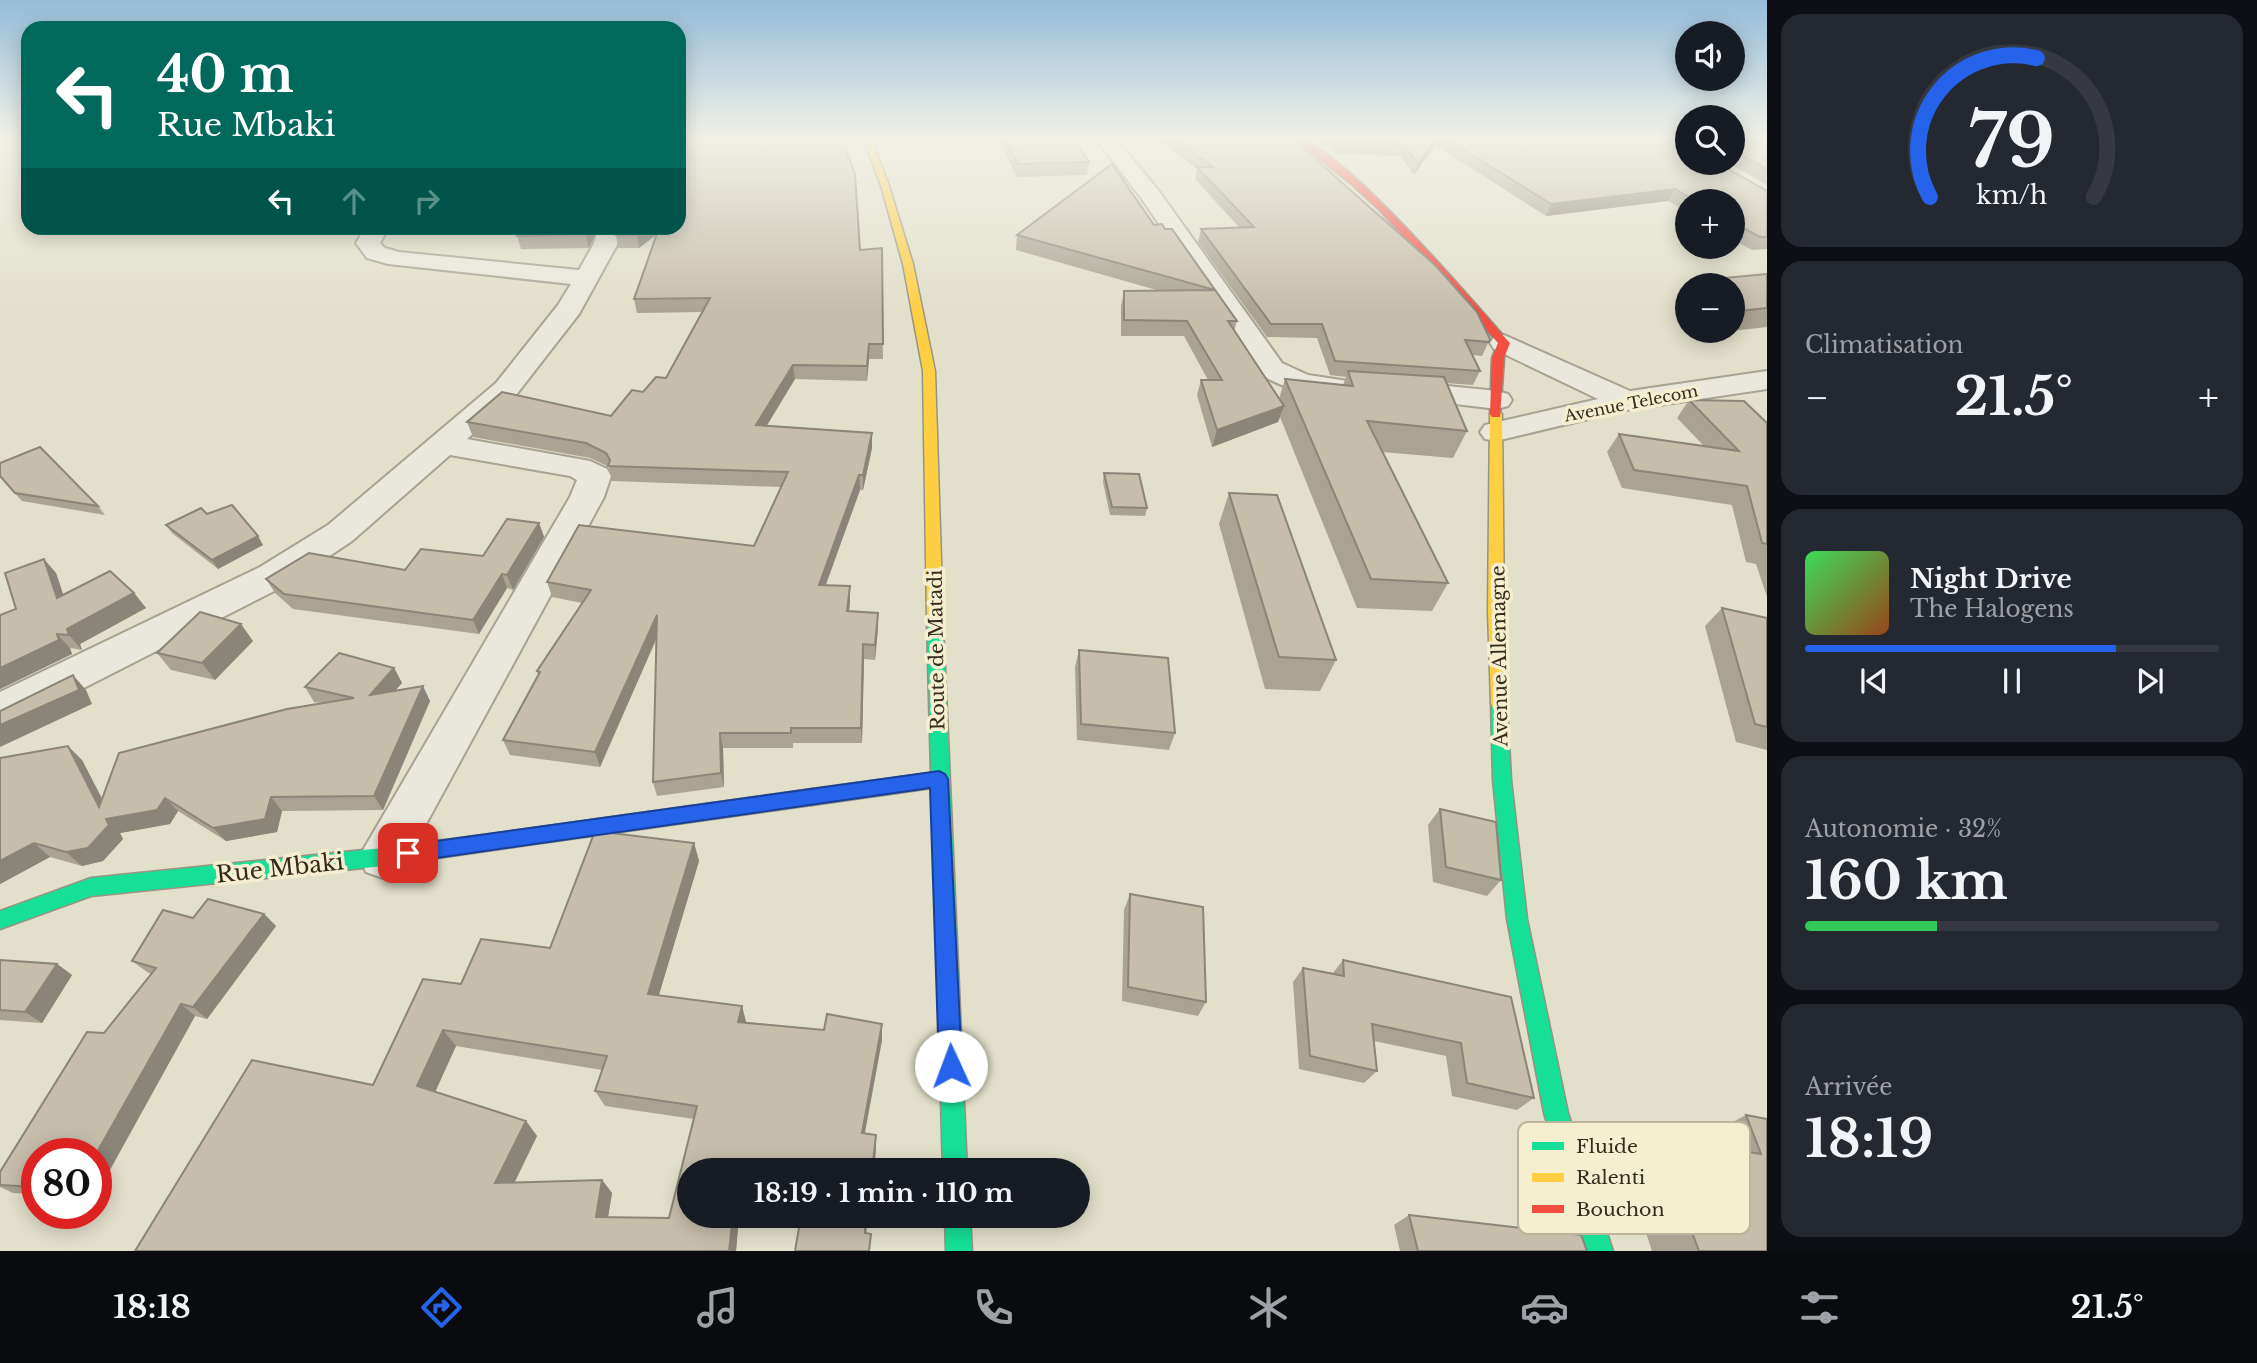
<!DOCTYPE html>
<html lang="fr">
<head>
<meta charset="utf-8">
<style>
	:root { --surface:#171b24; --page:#242831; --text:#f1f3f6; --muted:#9ea1a6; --line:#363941; --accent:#2563eb }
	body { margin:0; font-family:"Libre Baskerville",serif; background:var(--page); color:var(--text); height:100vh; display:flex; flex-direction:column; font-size:26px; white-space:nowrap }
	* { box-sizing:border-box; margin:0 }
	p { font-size:23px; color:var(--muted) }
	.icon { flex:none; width:38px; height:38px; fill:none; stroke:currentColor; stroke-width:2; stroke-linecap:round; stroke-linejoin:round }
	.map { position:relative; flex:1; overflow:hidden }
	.sheet { display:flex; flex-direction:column; gap:14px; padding:14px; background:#0d0f14; width:490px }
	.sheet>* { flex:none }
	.top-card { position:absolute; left:21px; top:21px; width:665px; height:214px; border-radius:21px; box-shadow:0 4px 18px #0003; background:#00695c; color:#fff; overflow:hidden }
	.controls { position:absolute; left:1675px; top:21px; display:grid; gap:14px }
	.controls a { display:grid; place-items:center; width:70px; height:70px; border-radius:50%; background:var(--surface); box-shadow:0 4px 18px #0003; font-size:35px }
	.speed { position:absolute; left:21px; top:1138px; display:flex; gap:14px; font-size:35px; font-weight:700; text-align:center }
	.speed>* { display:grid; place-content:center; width:91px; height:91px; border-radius:50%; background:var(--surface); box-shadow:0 4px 18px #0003; line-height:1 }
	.speed .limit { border:10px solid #d22; background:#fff; color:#111 }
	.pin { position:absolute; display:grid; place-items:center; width:60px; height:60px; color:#fff; margin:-30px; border-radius:14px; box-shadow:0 4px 10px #0006 }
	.me { position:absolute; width:77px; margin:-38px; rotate:358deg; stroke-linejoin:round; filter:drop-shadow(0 0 5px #0008) }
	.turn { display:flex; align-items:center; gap:24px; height:147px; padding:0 21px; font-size:32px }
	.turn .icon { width:91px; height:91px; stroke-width:2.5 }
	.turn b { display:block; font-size:49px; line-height:60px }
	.lanes { display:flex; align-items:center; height:66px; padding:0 21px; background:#0003; justify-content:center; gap:35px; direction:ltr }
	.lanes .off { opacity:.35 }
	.big { font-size:52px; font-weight:800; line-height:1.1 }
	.sheet .widget { flex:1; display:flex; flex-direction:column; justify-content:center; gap:10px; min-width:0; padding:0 24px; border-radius:21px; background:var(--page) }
	.sheet .dial { align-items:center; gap:0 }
	.dial svg { height:182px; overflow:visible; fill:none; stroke:var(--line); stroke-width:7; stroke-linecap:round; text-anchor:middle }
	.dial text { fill:var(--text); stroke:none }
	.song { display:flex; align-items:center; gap:21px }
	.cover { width:84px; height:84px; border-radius:10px; background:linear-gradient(135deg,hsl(130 70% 55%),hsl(20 70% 35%)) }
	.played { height:7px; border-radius:4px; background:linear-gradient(90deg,var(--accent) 75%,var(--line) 75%) }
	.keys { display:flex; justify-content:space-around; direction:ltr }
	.heat { display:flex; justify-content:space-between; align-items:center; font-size:38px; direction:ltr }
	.charge { height:10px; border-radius:5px; background:linear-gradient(90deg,#34c759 32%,var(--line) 0) }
	.trip { position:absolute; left:677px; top:1158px; width:413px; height:70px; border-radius:35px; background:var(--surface); box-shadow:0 4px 18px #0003; font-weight:800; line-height:70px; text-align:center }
	.tabs { display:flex; height:112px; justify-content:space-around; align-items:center; background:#090b0e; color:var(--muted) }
	.tabs .icon { width:49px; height:49px }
	.tabs .selected { color:var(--accent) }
	.tabs b { font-size:32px; color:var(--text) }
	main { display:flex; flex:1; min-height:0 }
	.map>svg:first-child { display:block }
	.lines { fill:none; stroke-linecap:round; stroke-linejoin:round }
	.street-casing { stroke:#a7a294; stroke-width:4 }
	.fast-casing { stroke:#979384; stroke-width:3 }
	.slow-casing { stroke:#979384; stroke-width:3 }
	.jam-casing { stroke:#979384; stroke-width:3 }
	.street { fill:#eae8dc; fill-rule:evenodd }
	.fast { fill:#16e098; fill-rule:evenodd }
	.slow { fill:#ffcf43; fill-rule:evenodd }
	.jam { fill:#f24e42; fill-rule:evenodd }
	.wall { fill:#aaa393; fill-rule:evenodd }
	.shaded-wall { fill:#8b8478 }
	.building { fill:#c6bdab; stroke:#8b8478; stroke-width:2; fill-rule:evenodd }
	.route { fill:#2563eb; stroke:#184099; stroke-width:2 }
	.labels { text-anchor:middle; stroke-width:7; stroke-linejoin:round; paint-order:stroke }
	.far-street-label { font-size:16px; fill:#362c1d; stroke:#f5eecf }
	.street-label { font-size:19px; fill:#362c1d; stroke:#f5eecf }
	.near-street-label { font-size:23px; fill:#362c1d; stroke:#f5eecf }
	.key { fill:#f5eecf; stroke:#bcb49a; stroke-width:2 }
	.key-label { font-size:19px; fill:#362c1d }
</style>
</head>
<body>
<main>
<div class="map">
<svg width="1767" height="1251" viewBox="0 0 1767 1251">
	<rect width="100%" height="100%" fill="#e2dfca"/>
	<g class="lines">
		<g class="street-casing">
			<g id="street">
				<path d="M1095 138H1115L1158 190 1282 363 1308 375 1348 381 1353 387 1348 393C1320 400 1286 390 1262 375L1142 199Z"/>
				<path d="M365 228H388L380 243 385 248 399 252 579 270 593 245 599 228H622L617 245 579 314 516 395 467 439 590 461 607 469 611 476 604 497 400 872 383 878 366 872 359 857 570 497 577 480 570 476 450 455 352 541 286 585 15 723 0 727V692L260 567 328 525 496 383 558 305 571 284 388 264 367 258 356 243Z"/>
				<path d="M1504 335 1630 391 1767 371V389L1626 410 1496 441 1485 439 1480 432 1485 425 1598 399 1494 349 1490 343 1494 337Z"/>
				<path d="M1398 381 1497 391 1508 394 1512 400 1508 406 1497 409 1388 396 1383 390 1388 384Z"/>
			</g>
		</g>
		<g class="fast-casing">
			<g id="fast">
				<path d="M935 617 943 623 967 1171H943L932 788 812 805 805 802 803 797 805 792 812 789 931 773 927 623Z"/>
				<path d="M1499 696 1505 698 1507 703 1511 780 1527 919 1568 1113 1613 1251H1587L1544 1113 1507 919 1493 780 1491 703 1493 698Z"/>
				<path d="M513 831 520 833 523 839 520 845 513 847 383 866 91 896 0 929V911L91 878 383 848Z"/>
				<path d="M945 1216H970L972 1251H946Z"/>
			</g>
		</g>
		<g class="slow-casing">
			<g id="slow">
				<path d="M863 138H871L889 186 913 264 935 371 943 623 935 629 927 623 923 371 903 264 881 186Z"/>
				<path d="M1496 410 1502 414 1504 612 1507 703 1505 708H1493L1491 703 1488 612 1490 414Z"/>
			</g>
		</g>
		<g class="jam-casing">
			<g id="jam">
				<path d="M1292 138C1333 135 1476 305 1508 341L1510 343 1504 358 1500 417H1492L1490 414 1492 358 1498 343 1428 262 1378 209 1351 184Z"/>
				<path d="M812 789 819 792 821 797 819 802 812 805 513 847 506 845 503 839 506 833 513 831Z"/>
			</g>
		</g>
		<use href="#street" class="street"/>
		<use href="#fast" class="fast"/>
		<use href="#slow" class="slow"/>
		<use href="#jam" class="jam"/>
	</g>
	<g class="wall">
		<path d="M997 138H1073L1089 162 1087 175 1017 177Z"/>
		<path d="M1154 138H1300L1305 141 1303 148 1490 339 1482 356 1472 355 1480 371 1473 385 1446 383 1467 431 1453 458 1382 452 1448 583 1432 611 1357 608 1280 417 1278 422 1212 447 1197 395 1201 380H1208L1184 336H1121V306L1124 291H1160L1016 250 1017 235 1162 224 1237 321 1234 331 1279 399 1285 379 1343 385 1346 377 1330 375 1317 338 1267 337 1198 242 1201 229 1239 227 1195 179 1197 169Z"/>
		<path d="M1313 138H1675L1687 163 1767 191V249L1752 250 1732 239V201H1687V212L1668 201 1546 216 1435 145 1414 175 1400 156 1339 154Z"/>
		<path d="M1732 138H1767V185L1729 163H1732Z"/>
		<path d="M478 228H598L589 248 521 249 517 236 520 231Z"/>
		<path d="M618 228 860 250 882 248 883 359H869L867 381 795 379 767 425 872 433V448L863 490H860L826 585 850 586V602L849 611 878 628 875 660 864 659 862 743H793V748H723L724 787 657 796 653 782 656 640 600 767 510 755 503 740 538 675 537 671 582 603 552 597 547 582 754 546 781 487 612 481 609 467 590 458 473 437 467 422 611 416 643 392 666 378 703 312 637 313 634 299 656 235 639 248H618L616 235Z"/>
		<path d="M1767 274V327L1732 331V285H1689L1692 281Z"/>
		<path d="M1687 289V306L1679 301Z"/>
		<path d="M1689 400 1767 423V597L1756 564 1746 562 1732 505 1622 488 1607 452 1619 434 1704 446 1677 418Z"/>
		<path d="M1104 473 1147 508 1145 516 1110 515 1103 482Z"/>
		<path d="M0 477 98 506 105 515 22 501Z"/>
		<path d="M1229 493 1336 660 1320 691 1265 689 1219 524Z"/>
		<path d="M207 514 263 545 218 569 172 533 166 525Z"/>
		<path d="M539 523 544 537 513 590 507 588 479 634 293 609 275 593 266 579 405 570 483 556Z"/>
		<path d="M56 573 63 594 134 593 146 608 80 644 82 650 70 648 72 654 0 689V615L16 609Z"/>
		<path d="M1722 608 1767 618V750L1736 742 1705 626Z"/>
		<path d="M253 641 215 680 171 670 157 653Z"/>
		<path d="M1079 650 1175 733 1169 750 1077 740 1075 667Z"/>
		<path d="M394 668 402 683 395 691 430 701 383 810 282 811 277 832 226 841 178 811 170 824 120 833 123 839 103 861 82 866 50 857 0 884 82 760 102 799 322 703 314 702 305 687Z"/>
		<path d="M1440 809 1501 880 1487 896 1433 882 1428 825Z"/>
		<path d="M595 831 694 843 699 861 659 995 742 1006 746 1022 824 1030 827 1014 882 1024V1040L865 1133 876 1135V1148L874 1171H690V1216H739L736 1251H135L252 1060 373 1085 423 979 461 984 481 939 550 948ZM456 1046 602 1070 595 1091 605 1106 694 1119 669 1218 608 1217 612 1193 602 1180 515 1182 537 1136 526 1121 435 1092Z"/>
		<path d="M1130 894 1206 1002 1198 1016 1122 1001 1124 910Z"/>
		<path d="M264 914 276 926 207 1019 195 1016 96 1195V1153H37V1194L13 1193 0 1187V1172L104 1033 151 974 147 972 132 961 193 918Z"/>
		<path d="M0 960 57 964 72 975 42 1023 0 1020Z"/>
		<path d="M1343 960 1511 997 1534 1098 1517 1110 1452 1096 1446 1056 1374 1041 1377 1071 1364 1083 1299 1069 1293 982 1303 968 1333 973Z"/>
		<path d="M1746 1115 1767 1119V1251H1652L1621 1157 1657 1137 1710 1145 1706 1136Z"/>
		<path d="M1409 1215 1587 1251H1400L1394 1225Z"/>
	</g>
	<g class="shaded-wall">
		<path d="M1437 138H1438L1435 145 1414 175 1418 164Z"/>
		<path d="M1675 189 1668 201 1546 216 1551 204Z"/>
		<path d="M589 228H598L589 248 586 234Z"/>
		<path d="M646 228H665L639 248 637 235Z"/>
		<path d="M869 344V359L867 381V366Z"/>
		<path d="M793 365 795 379 758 440 756 425Z"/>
		<path d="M1284 406 1278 422 1212 447 1217 430Z"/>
		<path d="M872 433V448L863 490V475Z"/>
		<path d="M859 475 860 490 820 600 819 585Z"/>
		<path d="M539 523 544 537 513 590 507 575Z"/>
		<path d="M258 536 263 545 218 569 212 560Z"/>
		<path d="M44 559 56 573 69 612 57 598Z"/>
		<path d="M502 574 507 588 479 634 473 620Z"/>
		<path d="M850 586V602L847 626V611Z"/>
		<path d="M134 593 146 608 80 644 82 650 69 635 67 629Z"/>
		<path d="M878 613V628L875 660V645Z"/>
		<path d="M657 615 660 630 600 767 595 752Z"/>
		<path d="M241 624 253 641 215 680 202 663Z"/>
		<path d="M57 634 70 648 72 654 0 689V668Z"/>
		<path d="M863 644 864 659 862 743 861 728Z"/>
		<path d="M394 668 402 683 378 710 370 695Z"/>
		<path d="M73 675 86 690 92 704 0 747V725Z"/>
		<path d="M423 686 430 701 383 810 374 796Z"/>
		<path d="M720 733 723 748 724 787 721 773Z"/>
		<path d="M68 746 82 760 112 818 165 798 178 811 170 824 120 833 123 839 103 861 82 866 66 852 106 819Z"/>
		<path d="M271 797 282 811 277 832 226 841 213 828Z"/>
		<path d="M34 843 50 857 0 884V861Z"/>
		<path d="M694 843 699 861 654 1011 648 994Z"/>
		<path d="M264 914 276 926 207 1019 193 1007Z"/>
		<path d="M57 964 72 975 42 1023 25 1012Z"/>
		<path d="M181 1004 195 1016 96 1195V1154Z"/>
		<path d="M742 1006 746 1022H738Z"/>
		<path d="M882 1024V1040L862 1147V1133Z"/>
		<path d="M443 1030 456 1046 431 1101 417 1086Z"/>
		<path d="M526 1121 537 1136 508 1195 495 1183Z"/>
		<path d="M876 1135V1148L874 1171H872Z"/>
		<path d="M602 1180 612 1193 606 1229 596 1217Z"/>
		<path d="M733 1216H739L736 1251H729Z"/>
		<path d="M866 1216H868L865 1244V1233Z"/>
	</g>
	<g class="building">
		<path d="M679 138H842L855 174 860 250 882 248 883 344H869L867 366 793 365 756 425 872 433 863 475H859L819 585 850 586 847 611 878 613 875 645 863 644 861 728H791V733H720L721 773 653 782 657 615 595 752 503 740 540 672 537 671 591 590 547 582 579 525 754 546 788 472 608 466 610 460 606 453 586 443 467 422 502 392 611 416 632 390 643 392 656 377 666 378 710 298 634 299 659 228H679Z"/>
		<path d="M1004 138H1073L1089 162 1018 164Z"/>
		<path d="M1172 138H1300L1305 141 1294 140 1436 266 1477 312 1490 339 1489 342 1465 340 1480 371 1335 361 1322 324H1271L1201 229 1254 227 1197 167H1213Z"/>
		<path d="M1335 138H1437L1418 164 1404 145 1342 142Z"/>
		<path d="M1445 138H1675L1687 145V163H1717L1767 191V237H1760L1732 222V201H1696L1675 189 1551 204Z"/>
		<path d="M1732 138H1767V169L1732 150Z"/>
		<path d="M1112 164 1154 225 1162 224 1165 229H1172L1237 321H1228L1284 406 1217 430 1201 380H1222L1187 321 1124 320V291L1215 290 1017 235Z"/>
		<path d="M522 228H589L586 234 517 236Z"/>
		<path d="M618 228H646L637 235H616Z"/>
		<path d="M1767 274V308L1740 311 1732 307V285H1698L1692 281Z"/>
		<path d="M1348 371 1444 377 1467 431 1367 421 1448 583 1371 579 1285 379 1353 386Z"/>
		<path d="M1689 400 1744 401 1767 423V544L1762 543 1747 486 1634 470 1619 434 1739 451Z"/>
		<path d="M40 447 98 506 15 493 0 476V463Z"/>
		<path d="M1104 473 1139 474 1147 508 1112 507Z"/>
		<path d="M1229 493 1277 495 1336 660 1279 657Z"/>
		<path d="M232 505 258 536 212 560 166 525 201 508 207 514Z"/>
		<path d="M507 519 539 523 507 575 502 574 473 620 284 594 266 579 309 553 405 570 421 549 483 556Z"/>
		<path d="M44 559 57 598 110 571 134 593 67 629 69 635 57 634 59 640 0 668V615L16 609 5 573Z"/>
		<path d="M1722 608 1767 618V727L1755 724Z"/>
		<path d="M200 612 241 624 202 663 157 653Z"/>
		<path d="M1079 650 1168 658 1175 733 1081 724Z"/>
		<path d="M339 653 394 668 370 695 423 686 374 796 271 797 265 819 213 828 165 798 157 810 106 819 109 825 88 848 66 852 34 843 0 861V758L68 746 99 807 119 753 287 709 354 698 305 687Z"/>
		<path d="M73 675 79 690 0 725V711Z"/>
		<path d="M1440 809 1496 822 1501 880 1446 867Z"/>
		<path d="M595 831 694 843 648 994 742 1006 738 1022 824 1030 827 1014 882 1024 862 1133 876 1135 872 1171H690V1216H733L729 1251H135L252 1060 373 1085 423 979 461 984 481 939 550 948ZM443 1030 607 1056 595 1091 697 1106 669 1218 596 1217 602 1180 495 1183 526 1121 417 1086Z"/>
		<path d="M1130 894 1203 907 1206 1002 1128 987Z"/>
		<path d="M208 899 264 914 193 1007 181 1004 96 1154 37 1153V1187L0 1185V1172L87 1032 104 1033 156 968 132 961 163 910 193 918Z"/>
		<path d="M0 960 57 964 25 1012 0 1010Z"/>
		<path d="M1343 960 1511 997 1534 1098 1467 1083 1461 1043 1372 1024 1377 1071 1310 1056 1303 968 1344 976Z"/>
		<path d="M1746 1115 1767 1119V1251H1699L1657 1137 1761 1154Z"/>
		<path d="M1409 1215 1581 1235 1587 1251H1418Z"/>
		<path d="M801 1216H866L865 1233 871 1234 869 1251H795Z"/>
	</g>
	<linearGradient id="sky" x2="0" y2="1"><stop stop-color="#94bcd8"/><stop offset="0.44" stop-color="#f2f1e7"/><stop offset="1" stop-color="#f2f1e7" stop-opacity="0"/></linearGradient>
	<rect width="1767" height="313" fill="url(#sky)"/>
	<path class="route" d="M939 771 945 774 948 779 962 1066 959 1074 951 1078 943 1074 939 1066 930 788 408 862 401 860 398 853 401 847 408 845Z"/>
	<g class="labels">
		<g class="far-street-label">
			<text transform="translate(1631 403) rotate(-11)" y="6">Avenue Telecom</text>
		</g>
		<g class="street-label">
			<text transform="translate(936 650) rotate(-91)" y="7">Route de Matadi</text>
			<text transform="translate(1499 656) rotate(-91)" y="7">Avenue Allemagne</text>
		</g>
		<g class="near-street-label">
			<text transform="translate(280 868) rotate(-6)" y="8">Rue Mbaki</text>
		</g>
	</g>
	<rect x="1518" y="1122" width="232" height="112" rx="10" class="key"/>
	<rect x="1532" y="1142" width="32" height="8" fill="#16e098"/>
	<rect x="1532" y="1173" width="32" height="9" fill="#ffcf43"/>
	<rect x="1532" y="1205" width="32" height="8" fill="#f24e42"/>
	<g class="key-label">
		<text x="1576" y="1153">Fluide</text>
		<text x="1576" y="1184">Ralenti</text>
		<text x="1576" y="1216">Bouchon</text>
	</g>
</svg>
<div class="controls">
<a><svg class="icon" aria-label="sound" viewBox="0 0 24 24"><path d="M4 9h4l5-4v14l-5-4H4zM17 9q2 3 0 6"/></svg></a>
<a><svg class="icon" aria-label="search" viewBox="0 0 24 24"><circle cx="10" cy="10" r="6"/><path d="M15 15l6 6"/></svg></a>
<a>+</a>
<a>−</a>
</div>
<div class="speed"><div class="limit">80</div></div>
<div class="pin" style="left:408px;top:853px;background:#d93025"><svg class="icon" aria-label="arrive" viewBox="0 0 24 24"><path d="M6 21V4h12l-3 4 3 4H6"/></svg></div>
<svg class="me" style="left:951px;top:1066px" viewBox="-20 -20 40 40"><circle r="19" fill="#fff"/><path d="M0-13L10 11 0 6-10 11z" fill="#2563eb"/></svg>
<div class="trip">18:19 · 1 min · 110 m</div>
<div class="top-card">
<div class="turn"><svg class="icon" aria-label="left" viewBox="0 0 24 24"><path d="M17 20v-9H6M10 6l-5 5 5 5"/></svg><div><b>40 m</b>Rue Mbaki</div></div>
<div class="lanes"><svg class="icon" aria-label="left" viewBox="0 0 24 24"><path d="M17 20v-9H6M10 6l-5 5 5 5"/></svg><svg class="icon off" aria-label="ahead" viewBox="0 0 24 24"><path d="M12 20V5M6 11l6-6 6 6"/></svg><svg class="icon off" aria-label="right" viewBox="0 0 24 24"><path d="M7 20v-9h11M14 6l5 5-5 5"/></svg></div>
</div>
</div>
<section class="sheet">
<div class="widget dial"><svg viewBox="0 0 100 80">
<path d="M14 69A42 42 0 1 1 86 69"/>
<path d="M14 69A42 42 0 0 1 61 8" stroke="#2563eb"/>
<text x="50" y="56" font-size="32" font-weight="700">79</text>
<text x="50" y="72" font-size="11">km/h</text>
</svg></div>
<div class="widget"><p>Climatisation</p>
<div class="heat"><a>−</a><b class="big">21.5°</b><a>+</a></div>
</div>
<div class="widget">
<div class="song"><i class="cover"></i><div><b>Night Drive</b><p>The Halogens</p></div></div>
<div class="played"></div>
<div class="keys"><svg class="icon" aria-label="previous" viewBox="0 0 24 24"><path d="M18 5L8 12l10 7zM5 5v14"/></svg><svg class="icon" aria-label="pause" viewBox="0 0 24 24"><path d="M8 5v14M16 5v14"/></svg><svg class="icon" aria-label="next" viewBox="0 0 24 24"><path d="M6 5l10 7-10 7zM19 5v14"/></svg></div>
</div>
<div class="widget"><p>Autonomie · 32%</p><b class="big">160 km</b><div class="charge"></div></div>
<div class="widget"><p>Arrivée</p><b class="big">18:19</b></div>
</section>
</main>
<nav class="tabs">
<b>18:18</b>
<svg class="icon selected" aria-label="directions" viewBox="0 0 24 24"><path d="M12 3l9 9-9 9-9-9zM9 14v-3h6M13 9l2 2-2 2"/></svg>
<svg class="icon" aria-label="music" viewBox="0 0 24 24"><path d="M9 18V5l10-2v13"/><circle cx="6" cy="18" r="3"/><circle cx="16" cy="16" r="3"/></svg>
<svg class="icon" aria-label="phone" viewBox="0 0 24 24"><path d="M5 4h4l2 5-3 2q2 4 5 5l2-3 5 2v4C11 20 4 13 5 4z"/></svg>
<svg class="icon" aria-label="climate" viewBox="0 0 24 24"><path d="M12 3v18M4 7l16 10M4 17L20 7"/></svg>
<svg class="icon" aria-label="car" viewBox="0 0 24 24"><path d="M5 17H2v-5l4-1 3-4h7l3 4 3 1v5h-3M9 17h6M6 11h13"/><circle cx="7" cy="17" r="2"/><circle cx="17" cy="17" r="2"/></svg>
<svg class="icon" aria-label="filters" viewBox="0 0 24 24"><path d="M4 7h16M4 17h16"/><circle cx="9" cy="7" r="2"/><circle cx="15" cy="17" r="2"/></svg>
<b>21.5°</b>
</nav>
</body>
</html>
